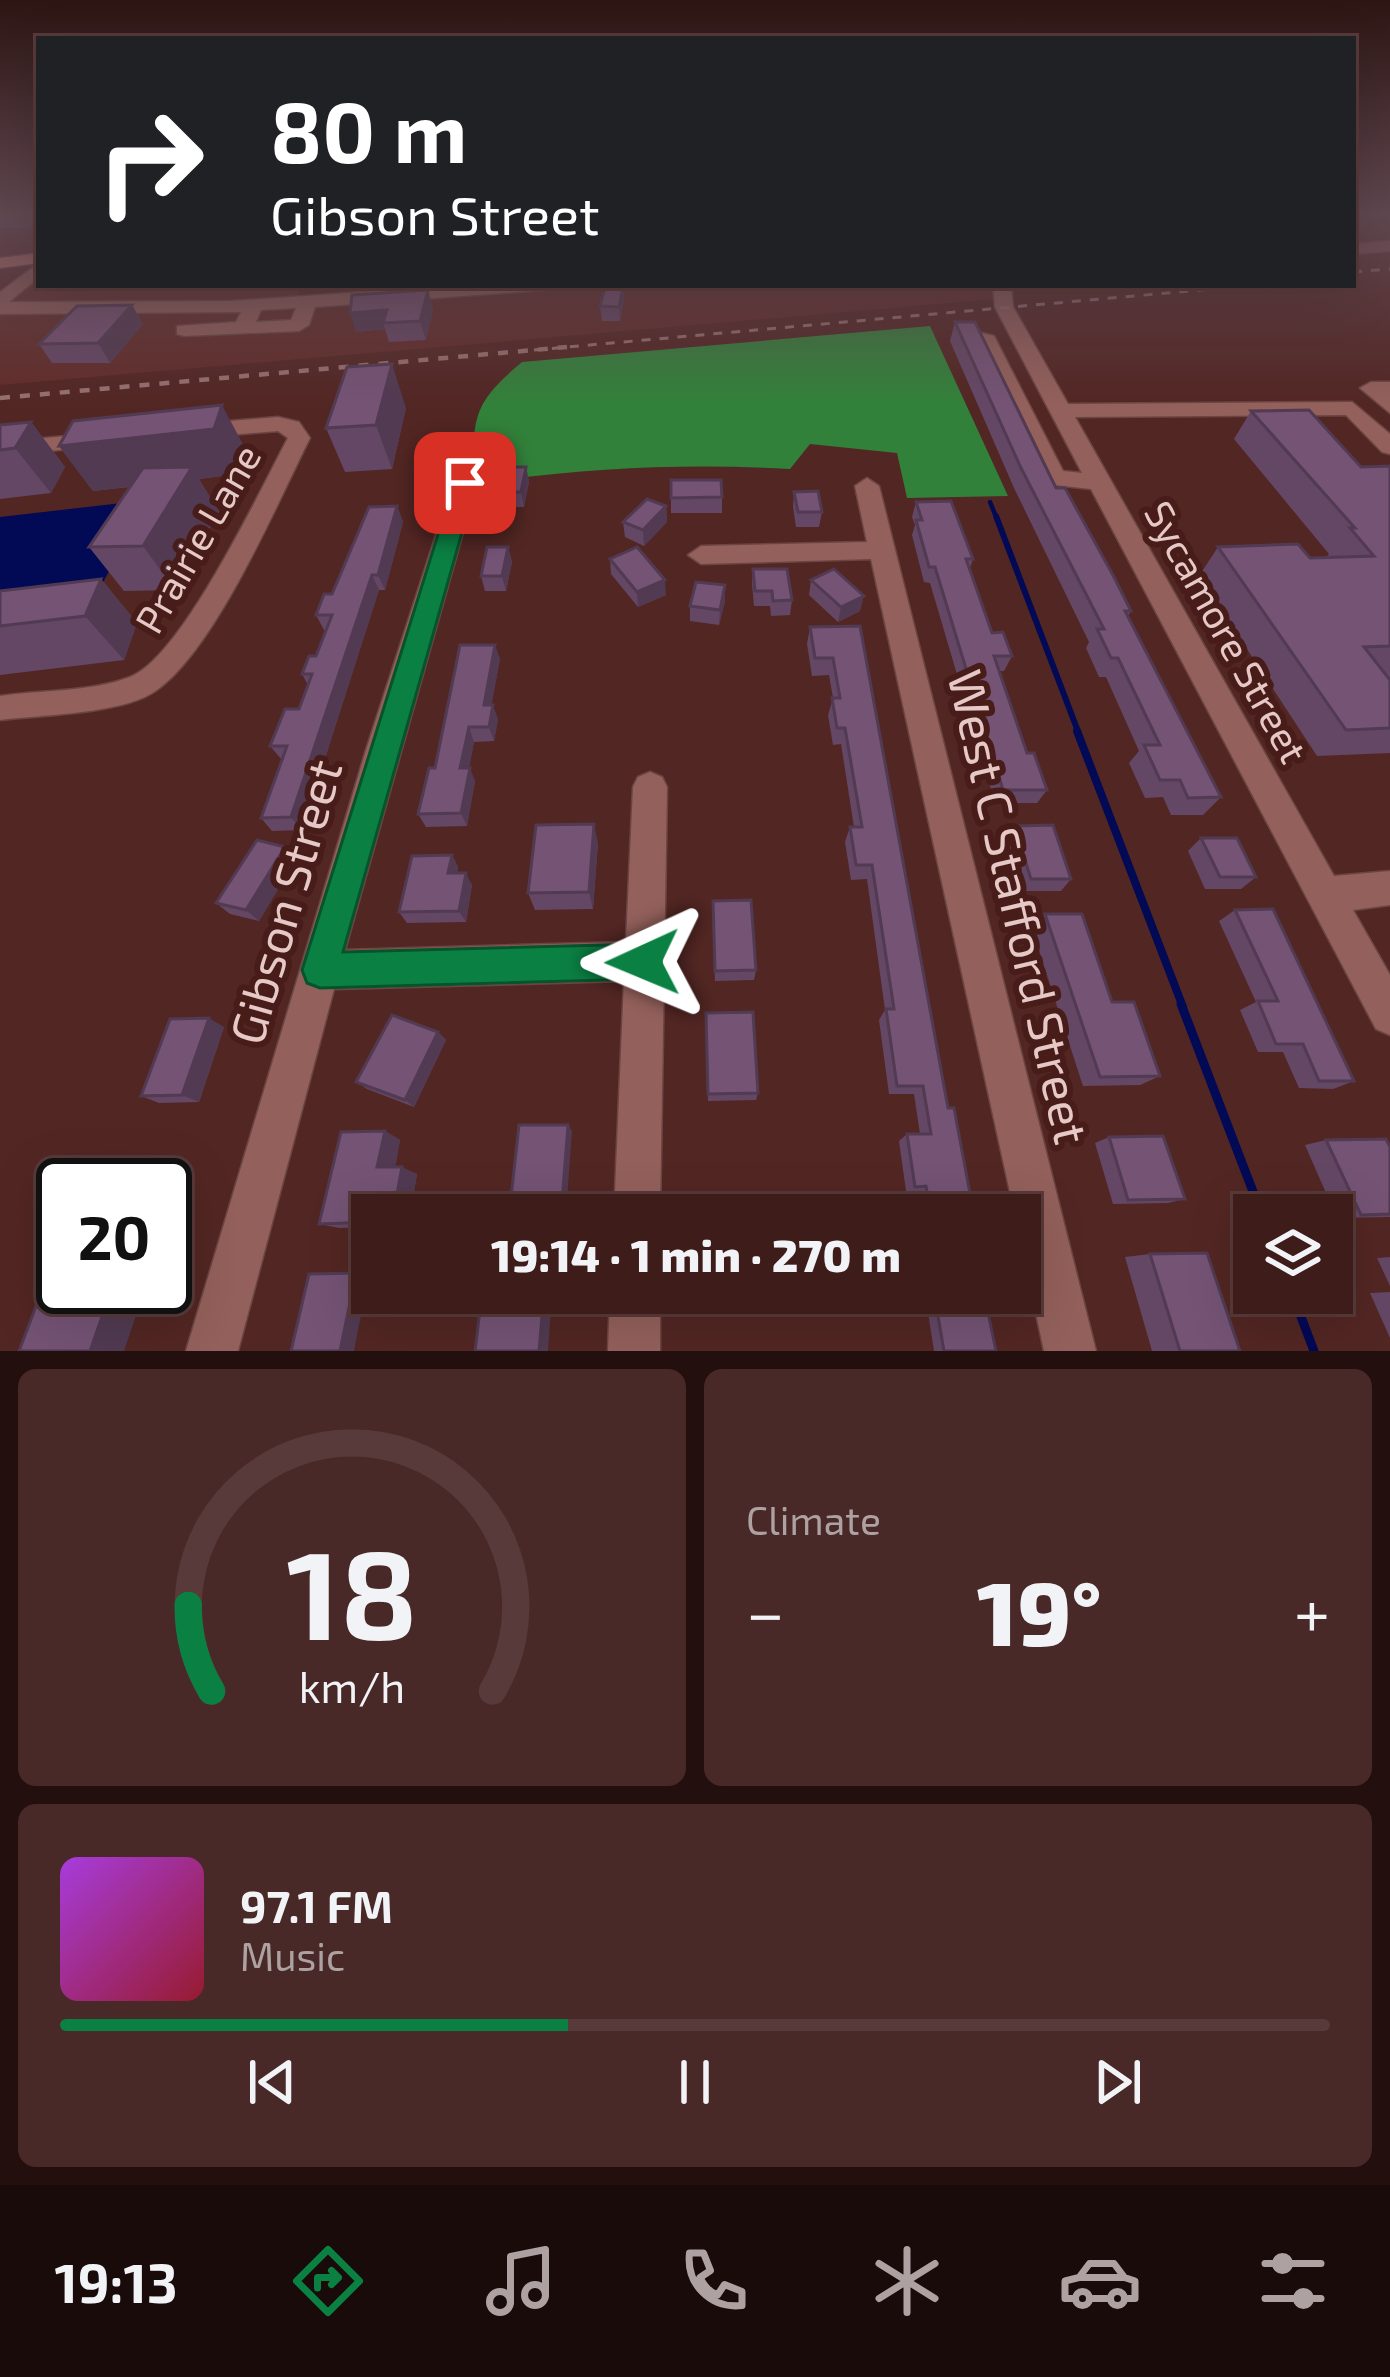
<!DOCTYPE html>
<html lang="en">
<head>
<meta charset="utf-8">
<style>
	:root { --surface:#3e1c1a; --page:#492927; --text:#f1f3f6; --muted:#ada1a2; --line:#573a39; --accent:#0b8043 }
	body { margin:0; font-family:"Exo 2",sans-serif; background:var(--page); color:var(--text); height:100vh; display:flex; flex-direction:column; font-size:45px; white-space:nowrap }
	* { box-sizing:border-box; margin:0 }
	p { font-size:39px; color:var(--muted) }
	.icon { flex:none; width:66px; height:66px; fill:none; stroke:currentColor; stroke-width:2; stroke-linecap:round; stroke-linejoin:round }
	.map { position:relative; height:1351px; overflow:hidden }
	.drawer { display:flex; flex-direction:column; gap:18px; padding:18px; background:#220f0e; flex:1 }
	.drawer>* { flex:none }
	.guide { position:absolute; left:36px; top:36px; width:1320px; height:252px; border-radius:0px; box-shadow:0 12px 48px #0002,0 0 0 3px var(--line); background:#202124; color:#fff; overflow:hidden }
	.controls { position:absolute; left:1233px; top:1194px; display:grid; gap:24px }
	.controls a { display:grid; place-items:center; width:120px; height:120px; border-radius:0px; background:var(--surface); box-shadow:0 12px 48px #0002,0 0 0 3px var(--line); font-size:60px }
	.speed { position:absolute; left:36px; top:1158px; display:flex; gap:24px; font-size:60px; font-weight:700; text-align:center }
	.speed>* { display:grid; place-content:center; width:156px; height:156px; border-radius:50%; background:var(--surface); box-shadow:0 12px 48px #0002,0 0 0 3px var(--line); line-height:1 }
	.speed .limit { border:6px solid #111; border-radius:18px; background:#fff; color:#111 }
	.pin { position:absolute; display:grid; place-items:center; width:102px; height:102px; color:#fff; margin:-51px; border-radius:24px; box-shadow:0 6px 18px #0006 }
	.me { position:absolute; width:132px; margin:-66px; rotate:269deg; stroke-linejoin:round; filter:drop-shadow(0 0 9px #0008) }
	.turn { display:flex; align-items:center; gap:42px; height:252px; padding:0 36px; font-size:54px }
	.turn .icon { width:156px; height:156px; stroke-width:2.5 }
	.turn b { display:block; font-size:84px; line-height:102px }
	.big { font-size:90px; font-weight:800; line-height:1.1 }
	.drawer .widget { flex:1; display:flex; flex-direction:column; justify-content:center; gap:18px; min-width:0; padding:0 42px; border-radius:18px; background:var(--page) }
	.drawer .dial { align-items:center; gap:0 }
	.dial svg { height:312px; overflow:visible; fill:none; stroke:var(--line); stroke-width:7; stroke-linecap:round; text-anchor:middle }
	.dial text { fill:var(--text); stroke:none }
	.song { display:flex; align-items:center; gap:36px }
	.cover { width:144px; height:144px; border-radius:18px; background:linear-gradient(135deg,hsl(280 70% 55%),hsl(350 70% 35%)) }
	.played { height:12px; border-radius:6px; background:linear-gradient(90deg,var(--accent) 40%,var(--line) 40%) }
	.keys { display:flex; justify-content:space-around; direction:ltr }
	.heat { display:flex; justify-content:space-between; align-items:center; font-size:66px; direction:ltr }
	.drawer .tiles { flex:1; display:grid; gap:18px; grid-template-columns:1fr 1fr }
	.widget:last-child { grid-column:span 2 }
	.trip { position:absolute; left:351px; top:1194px; width:690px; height:120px; border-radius:0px; background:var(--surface); box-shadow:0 12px 48px #0002,0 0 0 3px var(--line); font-weight:800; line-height:120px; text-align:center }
	.dock { display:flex; height:192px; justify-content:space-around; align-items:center; background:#190b0a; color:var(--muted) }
	.dock .icon { width:84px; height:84px }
	.dock .selected { color:var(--accent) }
	.dock b { font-size:54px; color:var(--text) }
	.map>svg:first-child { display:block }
	.built { fill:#612c29 }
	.forest { fill:#32813a }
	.water { fill:#020955 }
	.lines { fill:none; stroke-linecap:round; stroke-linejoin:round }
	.stream-far3 { stroke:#020955; stroke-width:4.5 }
	.stream-far2 { stroke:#020955; stroke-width:6 }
	.stream-far1 { stroke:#020955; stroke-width:8 }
	.stream { stroke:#020955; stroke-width:9 }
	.minor-casing { stroke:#6b4543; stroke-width:3 }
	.major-casing { stroke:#6b4543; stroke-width:3 }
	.path { stroke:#825b58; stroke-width:3; stroke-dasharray:1.5 6; stroke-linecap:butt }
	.minor { fill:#93605b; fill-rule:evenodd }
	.major { fill:#cf7b74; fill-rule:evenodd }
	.rail-far1 { stroke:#96716e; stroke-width:3; stroke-dasharray:9 9; stroke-linecap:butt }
	.rail { stroke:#96716e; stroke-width:4.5; stroke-dasharray:10 10; stroke-linecap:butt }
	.wall { fill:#644765 }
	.shaded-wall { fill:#513a52 }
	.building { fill:#745375; stroke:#513a52; stroke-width:3 }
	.route { fill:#0b8043; stroke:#07532c; stroke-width:3 }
	.labels { text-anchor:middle; stroke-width:12; stroke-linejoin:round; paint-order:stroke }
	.street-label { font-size:39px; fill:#e6c9c6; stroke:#471c19 }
	.near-street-label { font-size:48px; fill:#e6c9c6; stroke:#471c19 }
</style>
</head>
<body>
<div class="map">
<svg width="1390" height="1351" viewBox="0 0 1390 1351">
	<rect width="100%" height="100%" fill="#522623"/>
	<g class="built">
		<path d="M39 274V285H301L297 300 4 304Z"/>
		<path d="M580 285H994L995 299 0 385V311L379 301Z"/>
	</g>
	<path class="forest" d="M930 326 1008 496 907 498 897 453 810 444 790 469C683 463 581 468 475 484L476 478H472C475 416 471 405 522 362Z"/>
	<path class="water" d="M148 500 101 586 0 606V517Z"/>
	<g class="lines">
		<path class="stream-far3" d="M990 502 997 519"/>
		<path class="stream-far2" d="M996 516 1079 734"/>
		<path class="stream-far1" d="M1077 731 1183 1007"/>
		<g class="stream">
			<path d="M1181 1004 1262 1215"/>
			<path d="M1292 1293 1314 1351"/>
		</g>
		<g class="minor-casing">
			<g id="minor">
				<path d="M1390 241V251L1353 254V244Z"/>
				<path d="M39 263V277L9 302 230 301 467 285H553L544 290 315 307 309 325 299 331 184 336 177 334V326L236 322 241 312 0 314V292ZM296 308 291 320 256 322 261 310Z"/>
				<path d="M993 285H1011L1013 307 1068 404 1352 402 1390 434V454L1382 452 1346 415 1075 417 1334 876 1390 871V905L1353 910 1390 975V1035L1376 1029 1091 489 1054 485 1042 478 974 336 977 332 994 336 1063 471 1082 473 995 307Z"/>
				<path d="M1371 382H1390V413L1360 388Z"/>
				<path d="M278 417 299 422 310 438C277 503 208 668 145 697 108 714 41 715 0 720V696C40 690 92 692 130 677 182 657 259 492 288 438L278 431 195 438 184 431 195 424Z"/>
				<path d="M100 433 111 440 108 445 0 456V442Z"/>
				<path d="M465 476 477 483 345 950 626 942 633 787 638 777 650 772 662 777 667 787 660 1215H614L624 981 334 989 238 1351H186L366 750 453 483Z"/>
				<path d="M867 478 879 486 1096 1351H1044L1020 1239V1215H1015L871 559 701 564 688 555 701 546 867 542 855 486Z"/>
				<path d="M610 1293H660V1351H608Z"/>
			</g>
		</g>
		<g class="major-casing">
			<path id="major" d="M39 253V263L0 268V258Z"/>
		</g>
		<path class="path" d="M1353 231 1366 222 1364 215"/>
		<use href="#minor" class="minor"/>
		<use href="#major" class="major"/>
		<g class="rail-far1">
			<path d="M1353 272 1390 269"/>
			<path d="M534 350 1256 285"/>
		</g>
		<path class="rail" d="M0 398 567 347"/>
	</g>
	<g class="wall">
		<path d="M0 215H39L29 228H0Z"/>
		<path d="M623 287 624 301 620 321H602L600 306Z"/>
		<path d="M428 290 433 309 426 340 389 342 385 329 356 332Z"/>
		<path d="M132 305 143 324 110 363H52L39 344Z"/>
		<path d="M955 322 1131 611 1128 616 1221 797 1203 815H1171L1163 797 1145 798 1129 763 1139 751 1106 677H1099L1086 648 1089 642 1014 488 950 341Z"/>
		<path d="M406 408 392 469 345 472 326 428Z"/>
		<path d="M1251 411 1361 467 1390 466V753L1317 756 1199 576 1218 547 1310 558 1326 557 1329 554 1234 439Z"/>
		<path d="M31 422 65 467 51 493 0 499V425Z"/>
		<path d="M59 446 246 450 239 474 199 479 219 512 175 590 124 591 89 547 130 487 93 491Z"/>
		<path d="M526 467 529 482 524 507H502L498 492Z"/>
		<path d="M671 480 722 497V513H671Z"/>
		<path d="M794 492 822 512 819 527H796L793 507Z"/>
		<path d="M916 502 973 559 970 568 992 633 1012 656 1004 671H999L1027 753 1047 790 1037 803H995L930 583 924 582 912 535 915 525 912 517Z"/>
		<path d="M397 506 403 522 385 590H379L302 830 272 831 261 818 282 760 270 746 299 709 308 685 302 674 316 656 326 630H324L316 615Z"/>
		<path d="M666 506 667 522 644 546 625 537 623 522Z"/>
		<path d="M508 547 512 562 506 591H485L481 576Z"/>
		<path d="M610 559 666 595 638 607 611 574Z"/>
		<path d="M753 569 792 600 790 615 771 616 770 606H754L752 584Z"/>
		<path d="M101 579 137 623 124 660 0 675V591Z"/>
		<path d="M811 580 860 611 838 622 809 595Z"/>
		<path d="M725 601 719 625 690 621V606Z"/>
		<path d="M860 626 948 1108 974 1215H920L917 1191H906L899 1141 907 1134H920L914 1094H889L879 1020 885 1010 867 879 851 880 845 842 850 827H854L841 744 833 745 828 715 833 698 829 675 812 676 807 644 810 627Z"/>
		<path d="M500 659 491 705 498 719 494 741 474 742 469 768 475 781 467 826 426 827 418 814 435 768Z"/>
		<path d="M1014 826 1071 879 1061 891H1022L1006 839Z"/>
		<path d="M1201 838 1256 877 1241 889H1205L1188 851Z"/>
		<path d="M598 843 593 909 535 910 528 893Z"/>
		<path d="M285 847 296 859 259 921 230 914 216 903Z"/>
		<path d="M452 855 458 867 457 873 472 885 466 922 407 923 399 912Z"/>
		<path d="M1235 910 1354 1081 1333 1089 1299 1088 1283 1052H1258L1240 1010 1256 1002 1219 921Z"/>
		<path d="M712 912 756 970 754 980 715 981Z"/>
		<path d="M1045 914 1112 1002 1160 1076 1140 1085 1083 1086 1032 929Z"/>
		<path d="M706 1013 758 1093 756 1100 708 1101Z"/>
		<path d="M224 1027 199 1102 159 1103 141 1096Z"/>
		<path d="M438 1032 446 1040 414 1107 367 1089 356 1082Z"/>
		<path d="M385 1131 400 1140 395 1167 417 1174 410 1215H372V1227L339 1228 319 1224Z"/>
		<path d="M1109 1137 1185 1199 1168 1203 1113 1204 1095 1143Z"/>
		<path d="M1326 1140 1390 1147V1217L1337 1218 1305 1145Z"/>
		<path d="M1150 1254 1240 1351H1152L1125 1257Z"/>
		<path d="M1390 1257V1286L1377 1258Z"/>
		<path d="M1390 1292V1338L1370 1293Z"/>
		<path d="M925 1293H984L996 1351H934Z"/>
	</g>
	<g class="shaded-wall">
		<path d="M21 215H39V220L29 228Z"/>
		<path d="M623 287 624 301 620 321 619 307Z"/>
		<path d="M428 290 433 309 426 340 420 321Z"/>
		<path d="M132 305 143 324 110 363 98 343Z"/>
		<path d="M387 310 383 323 385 329 356 332 350 313Z"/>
		<path d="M392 364 406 408 392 469 376 425Z"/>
		<path d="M222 405 246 450 239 474 199 479 219 512 175 590 143 546 183 480 93 491 59 446Z"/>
		<path d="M31 422 65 467 51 493 15 448Z"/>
		<path d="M526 467 529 482 524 507 521 492Z"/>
		<path d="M397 506 403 522 385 590 378 575Z"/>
		<path d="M666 506 667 522 644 546 643 530Z"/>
		<path d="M508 547 512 562 506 591 502 576Z"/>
		<path d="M372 575 379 590 302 830 291 817Z"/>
		<path d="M101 579 137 623 124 660 85 616Z"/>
		<path d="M665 580 666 595 638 607 637 592Z"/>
		<path d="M725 585V601L719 625 720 610Z"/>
		<path d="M864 596 860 611 838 622 841 607Z"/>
		<path d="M495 645 500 659 489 719 484 705Z"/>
		<path d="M493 705 498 719 494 741 489 727Z"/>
		<path d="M469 727 474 742 466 782 460 768Z"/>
		<path d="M470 768 475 781 467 826 461 813Z"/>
		<path d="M594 824 598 843 593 909 589 892Z"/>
		<path d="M285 847 296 859 259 921 246 910Z"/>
		<path d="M452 855 458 867 455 885 448 873Z"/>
		<path d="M466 873 472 885 466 922 459 911Z"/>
		<path d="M209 1018 224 1027 199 1102 182 1095Z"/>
		<path d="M438 1032 446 1040 414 1107 405 1100Z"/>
		<path d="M568 1125 572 1131 566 1215H561Z"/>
		<path d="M385 1131 400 1140 394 1175 377 1167Z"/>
		<path d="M402 1167 417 1174 410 1215H393Z"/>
		<path d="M356 1273 369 1274 354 1351H340Z"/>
		<path d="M111 1291 144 1292 124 1351H90Z"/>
		<path d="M544 1293H552L548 1351H539Z"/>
	</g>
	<g class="building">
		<path d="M605 287H623L619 307 600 306Z"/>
		<path d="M428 290 420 321 383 323 387 310 350 313 352 295Z"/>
		<path d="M132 305 98 343 39 344 77 306Z"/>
		<path d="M955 322H975L1056 488H1065L1114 577 1131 611H1125L1221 797 1188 798 1180 780H1160L1144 745H1160L1118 658H1111L1097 629H1104L1021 468Z"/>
		<path d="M392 364 376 425 326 428 347 367Z"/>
		<path d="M222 405 214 429 59 446 73 421Z"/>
		<path d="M1309 410 1361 467 1390 466V646L1364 647 1390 680V728L1346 730 1218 547 1298 544 1310 558 1374 556 1350 528H1355L1251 411Z"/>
		<path d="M31 422 15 448 0 450V425Z"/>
		<path d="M192 467 143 546 89 547 143 468Z"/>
		<path d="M504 467H526L521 492H498Z"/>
		<path d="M671 480H721L722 497 671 498Z"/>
		<path d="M818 491 822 512H798L794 492Z"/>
		<path d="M647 499 666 506 643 530 623 522Z"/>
		<path d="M951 501 973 559H966L992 633 1003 632 1012 656H994L1027 753H1034L1047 790H1003L935 567H929L916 520H922L916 502Z"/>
		<path d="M397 506 378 575H372L291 817 261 818 287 746H270L285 709H299L312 674H302L309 656H316L332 615H316L324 594H332L369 507Z"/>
		<path d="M487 547H508L502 576H481Z"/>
		<path d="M637 547 665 580 637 592 610 559Z"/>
		<path d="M753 569H787L792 600 773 601 772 591H755Z"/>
		<path d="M834 569 864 596 841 607 811 580Z"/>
		<path d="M101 579 85 616 0 626V591Z"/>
		<path d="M696 582 725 585 720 610 690 606Z"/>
		<path d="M860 626 948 1108H954L974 1215H931L926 1186 915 1187 907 1134H931L923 1086H897L886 1009H894L872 865H856L850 827H862L845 728H837L832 698H840L833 658H815L810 627Z"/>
		<path d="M460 645H495L484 705H493L489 727H469L460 768H470L461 813 418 814 429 768H435Z"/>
		<path d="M594 824 589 892 528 893 536 825Z"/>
		<path d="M1053 825 1071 879H1031L1014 826Z"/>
		<path d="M1201 838H1237L1256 877H1220Z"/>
		<path d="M257 840 285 847 246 910 216 903Z"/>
		<path d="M452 855 448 873H466L459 911 399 912 412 856Z"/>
		<path d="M751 900 756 970 715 971 713 901Z"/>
		<path d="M1273 909 1354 1081H1319L1303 1044H1276L1258 1001H1278L1235 910Z"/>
		<path d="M1045 914H1082L1112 1002H1134L1160 1076 1100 1077Z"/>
		<path d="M753 1012 758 1093 708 1094 706 1013Z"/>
		<path d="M392 1015 438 1032 405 1100 356 1082Z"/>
		<path d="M209 1018 182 1095 141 1096 170 1019Z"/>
		<path d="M519 1125H568L561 1215H509Z"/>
		<path d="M385 1131 377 1167H402L393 1215H372V1222L319 1224 341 1132Z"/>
		<path d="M1163 1136 1185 1199 1128 1200 1109 1137Z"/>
		<path d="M1386 1139 1390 1147V1214L1361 1215 1326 1140Z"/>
		<path d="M1207 1253 1240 1351H1180L1150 1254Z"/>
		<path d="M356 1273 340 1351H291L309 1274Z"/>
		<path d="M111 1291 90 1351H19L41 1293Z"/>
		<path d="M482 1293H544L539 1351H475Z"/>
		<path d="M934 1293H984L996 1351H944Z"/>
	</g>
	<linearGradient id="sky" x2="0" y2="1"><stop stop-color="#2d1513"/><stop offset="0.53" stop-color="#604750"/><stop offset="1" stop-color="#604750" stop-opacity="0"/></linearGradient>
	<rect width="1390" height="404" fill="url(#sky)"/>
	<path class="route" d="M465 477 476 483 343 952 643 944 655 949 661 962 655 974 643 979 320 988 307 983 302 970 454 483Z"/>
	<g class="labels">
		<g class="street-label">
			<text transform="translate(198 539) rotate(-60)" y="14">Prairie Lane</text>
			<text transform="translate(1226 632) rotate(61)" y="14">Sycamore Street</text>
		</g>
		<g class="near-street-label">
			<text transform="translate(286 902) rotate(-74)" y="17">Gibson Street</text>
			<text transform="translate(1018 907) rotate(77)" y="17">West C Stafford Street</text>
		</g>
	</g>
</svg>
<div class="controls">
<a><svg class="icon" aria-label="layers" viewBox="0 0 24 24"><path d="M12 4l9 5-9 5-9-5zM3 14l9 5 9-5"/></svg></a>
</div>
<div class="speed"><div class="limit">20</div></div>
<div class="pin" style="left:465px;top:483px;background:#d93025"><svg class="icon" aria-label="arrive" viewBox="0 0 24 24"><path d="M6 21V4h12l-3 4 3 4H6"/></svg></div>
<svg class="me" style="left:643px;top:962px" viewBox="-20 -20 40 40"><path d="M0-17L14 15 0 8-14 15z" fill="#0b8043" stroke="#fff" stroke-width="4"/></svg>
<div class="trip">19:14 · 1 min · 270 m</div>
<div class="guide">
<div class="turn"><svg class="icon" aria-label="right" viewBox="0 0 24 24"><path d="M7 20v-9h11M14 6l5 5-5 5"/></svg><div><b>80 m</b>Gibson Street</div></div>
</div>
</div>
<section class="drawer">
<div class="tiles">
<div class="widget dial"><svg viewBox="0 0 100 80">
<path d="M14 69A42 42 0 1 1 86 69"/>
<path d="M14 69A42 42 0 0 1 8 47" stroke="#0b8043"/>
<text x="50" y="56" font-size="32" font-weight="700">18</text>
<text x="50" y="72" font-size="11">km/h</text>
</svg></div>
<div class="widget"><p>Climate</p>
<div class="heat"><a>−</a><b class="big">19°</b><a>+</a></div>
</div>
<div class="widget">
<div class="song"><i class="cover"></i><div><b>97.1 FM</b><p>Music</p></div></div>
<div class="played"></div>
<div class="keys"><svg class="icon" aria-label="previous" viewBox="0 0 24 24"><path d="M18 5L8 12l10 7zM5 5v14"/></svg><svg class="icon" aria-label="pause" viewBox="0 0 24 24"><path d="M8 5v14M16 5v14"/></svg><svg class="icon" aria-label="next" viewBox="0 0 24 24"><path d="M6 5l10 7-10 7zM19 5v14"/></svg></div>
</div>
</div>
</section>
<nav class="dock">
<b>19:13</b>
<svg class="icon selected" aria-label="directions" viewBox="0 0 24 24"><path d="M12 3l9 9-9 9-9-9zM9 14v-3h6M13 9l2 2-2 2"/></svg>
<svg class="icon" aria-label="music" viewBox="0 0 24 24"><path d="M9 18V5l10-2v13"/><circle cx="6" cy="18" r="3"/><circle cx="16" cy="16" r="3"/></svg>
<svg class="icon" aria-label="phone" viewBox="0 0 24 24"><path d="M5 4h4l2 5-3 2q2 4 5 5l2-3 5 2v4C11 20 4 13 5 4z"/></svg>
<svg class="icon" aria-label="climate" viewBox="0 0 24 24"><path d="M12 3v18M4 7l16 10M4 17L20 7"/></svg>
<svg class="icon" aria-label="car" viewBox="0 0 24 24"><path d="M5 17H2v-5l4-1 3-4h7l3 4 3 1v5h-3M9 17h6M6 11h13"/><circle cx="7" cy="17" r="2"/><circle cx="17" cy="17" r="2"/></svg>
<svg class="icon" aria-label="filters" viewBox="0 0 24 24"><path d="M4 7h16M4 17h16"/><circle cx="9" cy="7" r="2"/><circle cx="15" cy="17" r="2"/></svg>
</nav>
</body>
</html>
